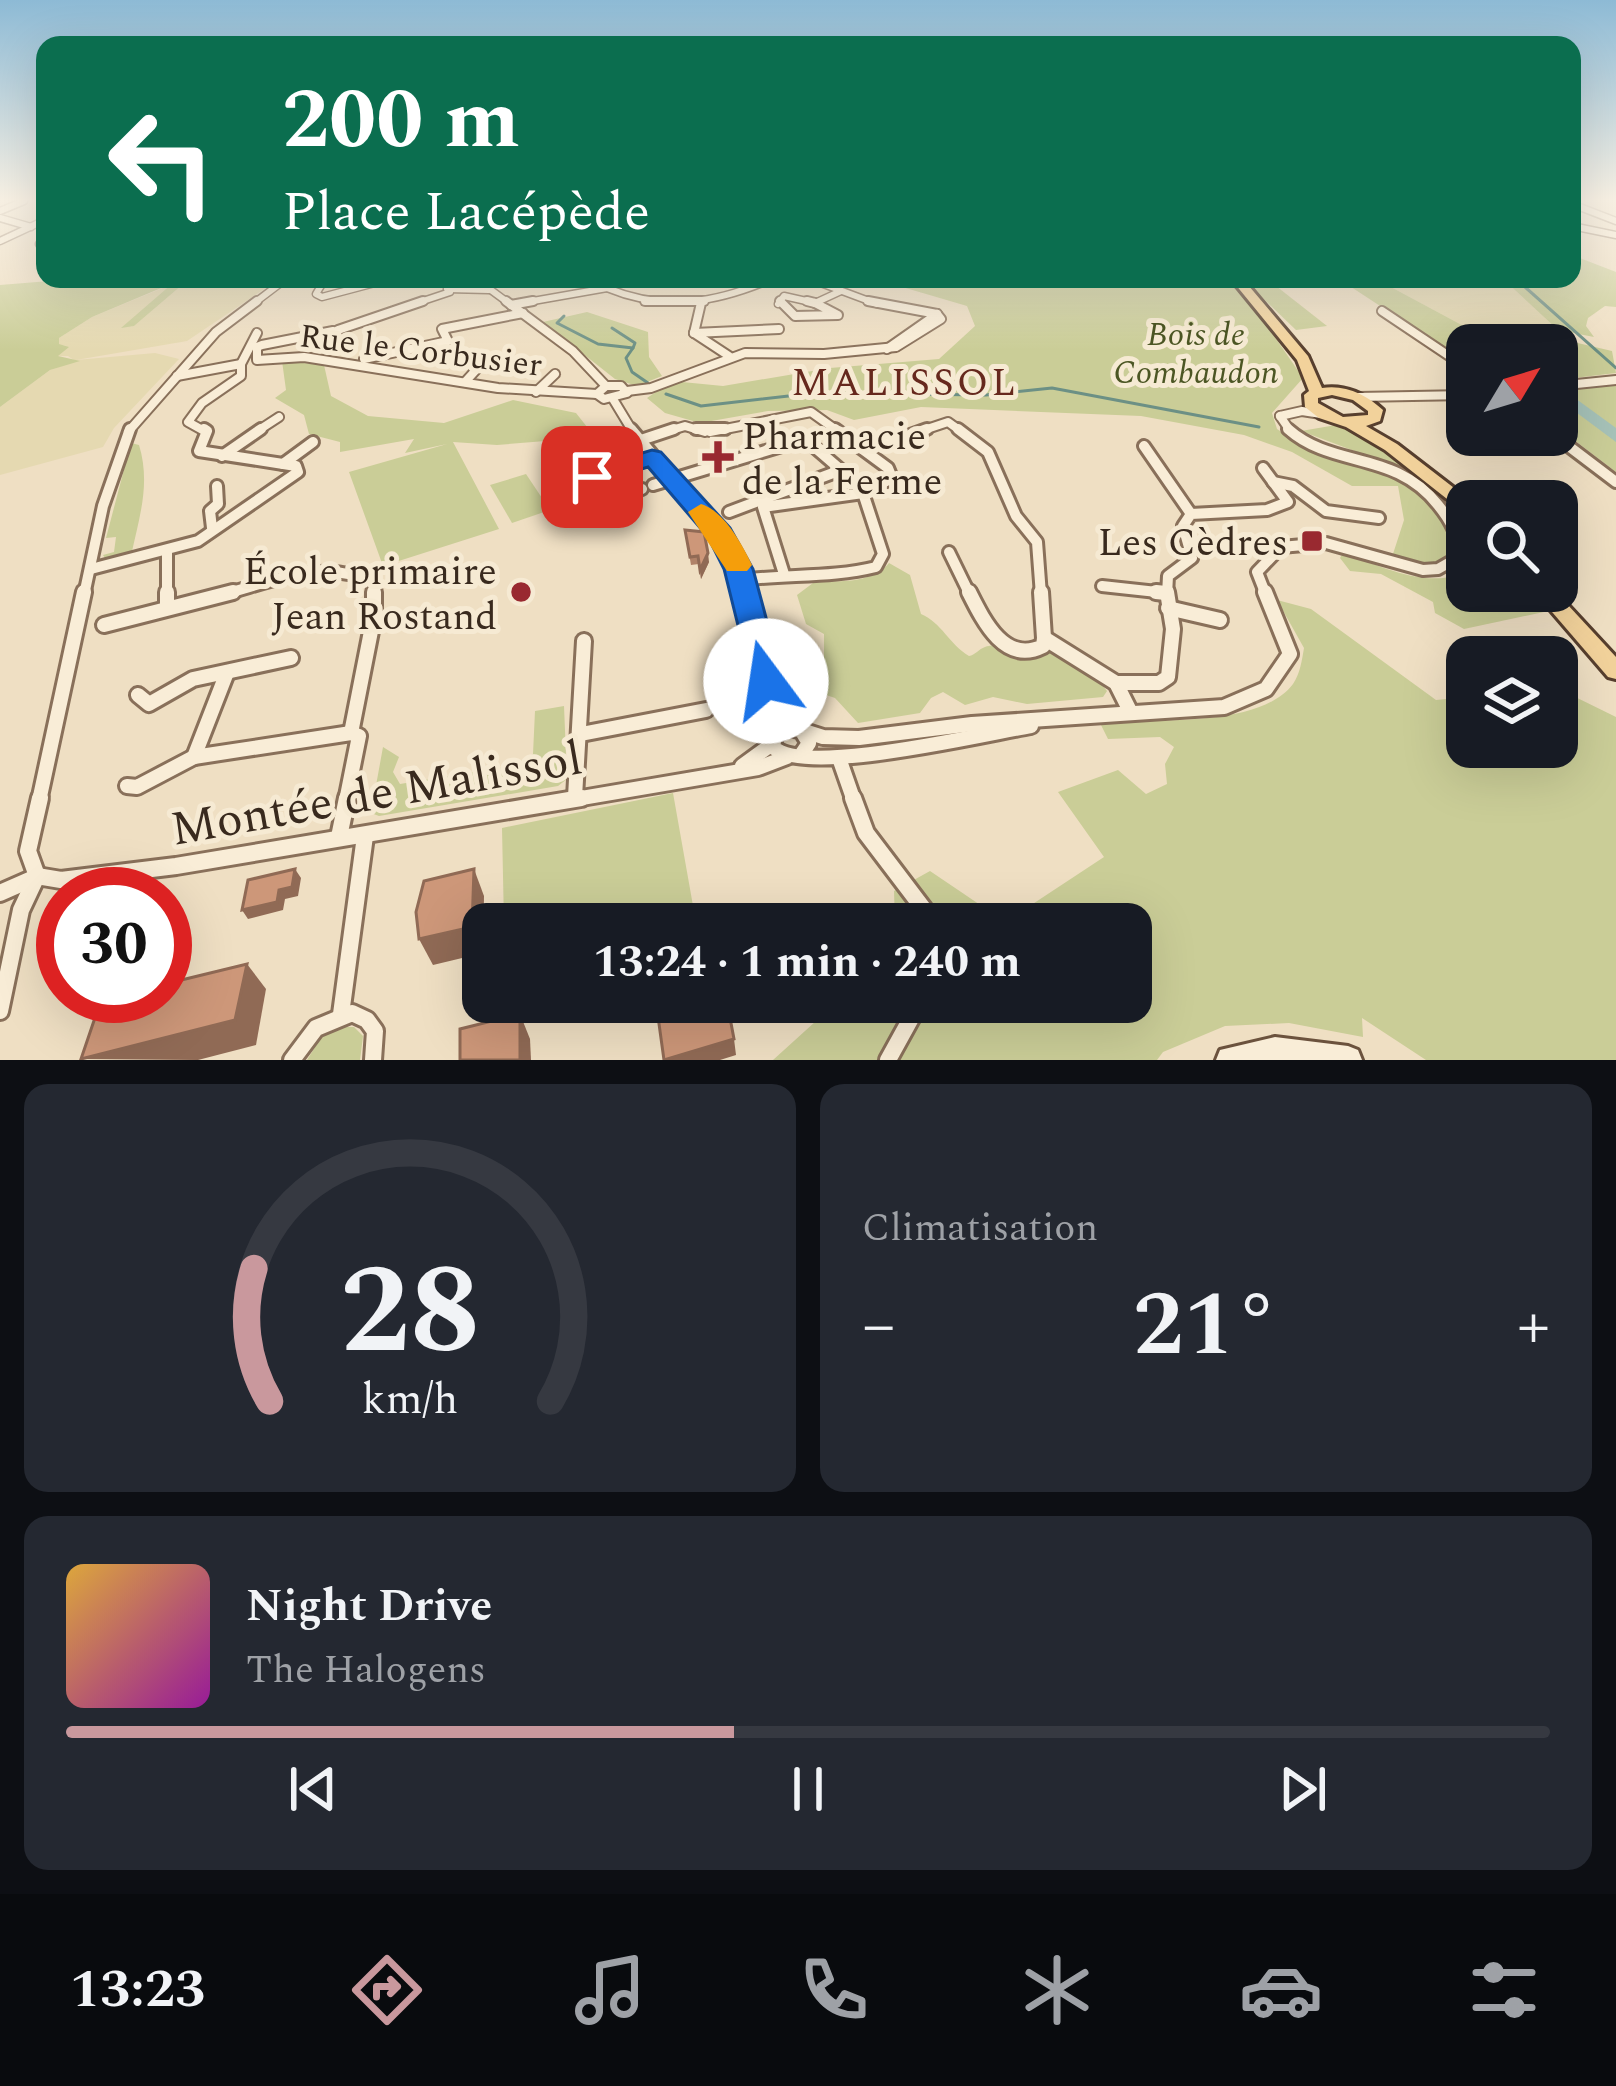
<!DOCTYPE html>
<html lang="fr">
<head>
<meta charset="utf-8">
<style>
	:root { --surface:#171b24; --page:#242831; --text:#f1f3f6; --muted:#9ea1a6; --line:#363941; --accent:#c9989d }
	body { margin:0; font-family:Spectral,serif; background:var(--page); color:var(--text); height:100vh; display:flex; flex-direction:column; font-size:45px; white-space:nowrap }
	* { box-sizing:border-box; margin:0 }
	p { font-size:39px; color:var(--muted) }
	.icon { flex:none; width:66px; height:66px; fill:none; stroke:currentColor; stroke-width:2; stroke-linecap:round; stroke-linejoin:round }
	.map { position:relative; height:1060px; overflow:hidden }
	.details { display:flex; flex-direction:column; gap:24px; padding:24px; background:#0d0f14; flex:1 }
	.details>* { flex:none }
	.hud { position:absolute; left:36px; top:36px; width:1545px; height:252px; border-radius:24px; box-shadow:0 12px 48px #0002; background:#0b6e4f; color:#fff; overflow:hidden }
	.needle { width:78px; rotate:52deg }
	.buttons { position:absolute; left:1446px; top:324px; display:grid; gap:24px }
	.buttons a { display:grid; place-items:center; width:132px; height:132px; border-radius:24px; background:var(--surface); box-shadow:0 12px 48px #0002; font-size:60px }
	.speed { position:absolute; left:36px; top:867px; display:flex; gap:24px; font-size:60px; font-weight:700; text-align:center }
	.speed>* { display:grid; place-content:center; width:156px; height:156px; border-radius:50%; background:var(--surface); box-shadow:0 12px 48px #0002; line-height:1 }
	.speed .limit { border:18px solid #d22; background:#fff; color:#111 }
	.pin { position:absolute; display:grid; place-items:center; width:102px; height:102px; color:#fff; margin:-51px; border-radius:24px; box-shadow:0 6px 18px #0006 }
	.me { position:absolute; width:132px; margin:-66px; rotate:346deg; stroke-linejoin:round; filter:drop-shadow(0 0 9px #0008) }
	.turn { display:flex; align-items:center; gap:42px; height:252px; padding:0 48px; font-size:54px }
	.turn .icon { width:156px; height:156px; stroke-width:2.5 }
	.turn b { display:block; font-size:84px; line-height:102px }
	.big { font-size:90px; font-weight:700; line-height:1.1 }
	.details .widget { flex:1; display:flex; flex-direction:column; justify-content:center; gap:18px; min-width:0; padding:0 42px; border-radius:24px; background:var(--page) }
	.details .dial { align-items:center; gap:0 }
	.dial svg { height:312px; overflow:visible; fill:none; stroke:var(--line); stroke-width:7; stroke-linecap:round; text-anchor:middle }
	.dial text { fill:var(--text); stroke:none }
	.song { display:flex; align-items:center; gap:36px }
	.cover { width:144px; height:144px; border-radius:18px; background:linear-gradient(135deg,hsl(40 70% 55%),hsl(300 70% 35%)) }
	.played { height:12px; border-radius:6px; background:linear-gradient(90deg,var(--accent) 45%,var(--line) 45%) }
	.keys { display:flex; justify-content:space-around; direction:ltr }
	.heat { display:flex; justify-content:space-between; align-items:center; font-size:66px; direction:ltr }
	.details .tiles { flex:1; display:grid; gap:24px; grid-template-columns:1fr 1fr }
	.widget:last-child { grid-column:span 2 }
	.trip { position:absolute; left:462px; top:903px; width:690px; height:120px; border-radius:24px; background:var(--surface); box-shadow:0 12px 48px #0002; font-weight:700; line-height:120px; text-align:center }
	.dock { display:flex; height:192px; justify-content:space-around; align-items:center; background:#090b0e; color:var(--muted) }
	.dock .icon { width:84px; height:84px }
	.dock .on { color:var(--accent) }
	.dock b { font-size:54px; color:var(--text) }
	.map>svg:first-child { display:block }
	.farmland { fill:#e5d9b1 }
	.green { fill:#cacd97 }
	.lines { fill:none; stroke-linecap:round; stroke-linejoin:round }
	.stream { stroke:#6c9085; stroke-width:3 }
	.river { fill:#a6c2b8; fill-rule:evenodd }
	.street-far4-casing { stroke:#89705a; stroke-width:9 }
	.street-far3-casing { stroke:#89705a; stroke-width:12 }
	.street-far2-casing { stroke:#89705a; stroke-width:16 }
	.street-far1-casing { stroke:#89705a; stroke-width:20 }
	.street-casing { stroke:#89705a; stroke-width:22 }
	.secondary-casing { stroke:#6b523d; stroke-width:6 }
	.primary-casing { stroke:#573f2e; stroke-width:6 }
	.street-far4 { stroke:#f9edd7; stroke-width:6 }
	.street-far3 { stroke:#f9edd7; stroke-width:8 }
	.street-far2 { stroke:#f9edd7; stroke-width:10 }
	.street-far1 { stroke:#f9edd7; stroke-width:14 }
	.street { stroke:#f9edd7; stroke-width:16 }
	.secondary { fill:#f9edd7; fill-rule:evenodd }
	.primary { fill:#f2d29b; fill-rule:evenodd }
	.wall { fill:#b08268 }
	.shaded-wall { fill:#906a55 }
	.building { fill:#cd9779; stroke:#906a55; stroke-width:3 }
	.route { fill:#1a73e8; stroke:#114b97; stroke-width:3 }
	.slow { fill:#f59e0b }
	.poi-dot { fill:#992930; stroke:#f6ead3; stroke-width:4.5 }
	.labels { text-anchor:middle; stroke-width:10; stroke-linejoin:round; paint-order:stroke }
	.far-park-label { font-size:33px; font-style:italic; fill:#4c5624; stroke:#f6ead3 }
	.far-street-label { font-size:33px; fill:#392a1e; stroke:#f6ead3 }
	.far-quarter-label { font-size:39px; letter-spacing:3px; fill:#66281d; stroke:#f6ead3 }
	.poi-label { font-size:39px; fill:#392a1e; stroke:#f6ead3; text-anchor:end }
	.near-street-label { font-size:48px; fill:#392a1e; stroke:#f6ead3 }
</style>
</head>
<body>
<div class="map">
<svg width="1616" height="1060" viewBox="0 0 1616 1060">
	<rect width="100%" height="100%" fill="#efdfc3"/>
	<g class="farmland">
		<path d="M189 279H279L187 341 76 360 155 353 179 359 114 428 103 447 0 475V407L50 370 75 361 68 356H55L67 346 59 345V338L92 317 175 283 123 327 134 326Z"/>
		<path d="M1376 279H1503L1558 330 1535 345H1499Z"/>
	</g>
	<g class="green">
		<path d="M1572 255 1616 272V307L1605 306 1588 318 1586 326 1594 337 1558 330 1503 279H1572Z"/>
		<path d="M74 279 69 284 155 288 174 279H189L134 326 121 328 173 283 92 317 59 338V344L69 347 58 356 80 361 50 370 0 407V285Z"/>
		<path d="M875 279H1213L1241 288 1303 378 1272 413 1277 429C1348 478 1408 446 1454 542L1449 556 1429 564 1392 557 1404 520 1398 486H1352L1292 452 1244 435 1141 416 921 407 854 420 827 410 768 411 700 423 665 413 647 398 672 381 723 386 830 368 939 359 975 326 967 306Z"/>
		<path d="M1243 279H1267L1327 326 1296 330Z"/>
		<path d="M1339 279H1376L1499 345H1467V363Z"/>
		<path d="M587 312 648 332 649 357 662 376 637 386 615 379 543 322Z"/>
		<path d="M1552 337 1612 351 1616 373 1557 380V345H1535Z"/>
		<path d="M282 361 324 365 331 396 368 416 444 423 513 400 576 413 595 437 497 445 453 442 499 529 383 566 349 472 447 444 405 453 414 439 340 452V442L309 434 304 415 275 398 286 390Z"/>
		<path d="M1616 385V472L1557 427V391Z"/>
		<path d="M1342 424 1356 428 1467 511V535L1453 508 1408 471 1301 431Z"/>
		<path d="M131 443 139 445C151 484 139 518 131 556L107 561 103 555 114 552 116 537 106 538Z"/>
		<path d="M526 474 550 510 512 523 490 485Z"/>
		<path d="M1343 553C1379 565 1431 592 1467 570V591H1529L1544 612 1464 629 1435 613 1433 602 1381 574 1350 571 1340 558Z"/>
		<path d="M889 563 910 575 921 614C941 622 950 645 969 656 975 655 979 649 985 647 1006 638 1020 671 1050 647L1093 674 1107 691 1103 697 1027 704 993 697 965 705 943 692 931 698 920 713 858 723 835 698 823 694 817 673 824 662V634L806 624 797 595 817 580C840 583 874 582 889 563Z"/>
		<path d="M1277 600 1311 609 1436 700 1467 697V747H1557V688L1616 717V1060H1426L1362 1018 1363 1037 1289 1023 1225 1026 1163 1052 1157 1060H773L837 1002H1131V924H895L894 891 930 871 1001 919 1019 913 1104 857 1058 792 1118 770 1146 794 1167 784 1165 764 1174 747 1160 737 1108 739 1099 721C1150 719 1259 729 1293 684 1300 674 1302 660 1304 648Z"/>
		<path d="M564 706 567 779 558 786 379 816 371 813 383 747 399 757 393 772 400 784 514 765 533 754 535 711Z"/>
		<path d="M673 793 695 917 724 912 726 921 504 924 502 828Z"/>
		<path d="M339 1027H354L363 1036 360 1060H307L322 1036Z"/>
	</g>
	<g class="lines">
		<g class="stream">
			<path d="M1516 279 1616 368"/>
			<path d="M564 316 557 323 598 344 633 348 626 358 632 372 648 383"/>
			<path d="M612 328 635 343 633 348"/>
			<path d="M666 394 701 406 815 393 986 395 1052 388 1259 427"/>
		</g>
		<path class="river" d="M1557 385 1616 428V442L1557 398Z"/>
		<g class="street-far4-casing">
			<g id="street-far4">
				<path d="M1572 204 1616 221"/>
				<path d="M0 211 24 201"/>
				<path d="M0 218 31 227"/>
				<path d="M1572 226 1616 235"/>
				<path d="M0 241 45 220"/>
				<path d="M39 244H45"/>
				<path d="M325 279 316 294 322 297 390 279"/>
				<path d="M460 279 447 289 489 290"/>
				<path d="M476 279 510 304"/>
				<path d="M810 279 877 304"/>
				<path d="M1219 279 1243 286"/>
				<path d="M607 288C665 312 716 303 772 279"/>
				<path d="M815 303 841 291"/>
				<path d="M253 304 286 279"/>
				<path d="M414 304 450 292"/>
				<path d="M516 304 607 288 627 279"/>
				<path d="M778 304 784 296 815 303"/>
			</g>
		</g>
		<g class="street-far3-casing">
			<g id="street-far3">
				<path d="M506 301 573 351 606 386"/>
				<path d="M645 301H704"/>
				<path d="M780 301 795 316 838 315 815 303"/>
				<path d="M807 301 815 303"/>
				<path d="M868 301 937 314"/>
				<path d="M511 305 533 301"/>
				<path d="M1382 311 1467 368"/>
				<path d="M338 330 423 301"/>
				<path d="M333 331 262 345 257 347V360L304 357 498 388 597 394"/>
				<path d="M694 333 779 329"/>
				<path d="M694 333 729 356"/>
				<path d="M694 333 701 303"/>
				<path d="M887 349 937 314"/>
				<path d="M364 359 448 341 442 329 523 313"/>
				<path d="M177 376 241 364"/>
				<path d="M465 382 486 359"/>
				<path d="M606 386H621L627 393 604 399 597 394Z"/>
				<path d="M1557 386 1616 380"/>
				<path d="M627 391 651 388 745 353 824 354 896 347 941 319 937 314"/>
				<path d="M536 392 555 374"/>
				<path d="M1358 397 1467 395"/>
				<path d="M613 399 633 432"/>
				<path d="M1280 416 1302 411 1321 414"/>
				<path d="M1280 416 1291 432"/>
				<path d="M128 432 216 332 257 301"/>
				<path d="M206 432 188 422 202 403 241 376V364L257 333"/>
				<path d="M256 432 279 417"/>
				<path d="M665 432 685 426 705 432"/>
				<path d="M710 432 811 412 839 432"/>
				<path d="M918 432 948 422 962 432"/>
			</g>
		</g>
		<g class="street-far2-casing">
			<g id="street-far2">
				<path d="M631 429 730 547 743 595"/>
				<path d="M696 429H725"/>
				<path d="M958 429 988 452 1016 516 1037 542 1041 595"/>
				<path d="M1554 435 1616 482"/>
				<path d="M638 441 674 429"/>
				<path d="M885 444 927 429"/>
				<path d="M1144 446 1191 514"/>
				<path d="M222 456 261 429"/>
				<path d="M283 464 313 442"/>
				<path d="M592 477 652 457"/>
				<path d="M1273 482 1293 486 1326 511 1379 518"/>
				<path d="M653 485 805 439 841 470 729 512"/>
				<path d="M563 515 642 489"/>
				<path d="M212 528 210 511 218 504 217 486"/>
				<path d="M167 551V595"/>
				<path d="M949 552 970 595"/>
				<path d="M91 569 198 541 298 472 296 466 199 451 207 431 204 429"/>
				<path d="M784 574 763 507 863 493"/>
				<path d="M742 580C787 574 832 578 876 567L883 554 863 493 892 478 888 468 835 429"/>
				<path d="M1102 586 1166 593"/>
				<path d="M84 595 103 506 130 429"/>
				<path d="M221 595C272 582 325 557 374 583V595"/>
				<path d="M1167 595 1168 576 1192 558 1183 526 1191 514 1267 510 1288 502 1263 468"/>
				<path d="M1266 595 1257 572 1281 547 1326 543 1423 570 1438 569 1459 557C1459 536 1451 521 1438 505 1395 450 1333 469 1288 429"/>
			</g>
		</g>
		<g class="street-far1-casing">
			<g id="street-far1">
				<path d="M167 592V608"/>
				<path d="M742 592C755 640 762 693 798 729"/>
				<path d="M969 592C984 622 1005 665 1043 646L1044 638"/>
				<path d="M1041 592 1044 638"/>
				<path d="M1156 592 1166 593"/>
				<path d="M1168 608 1220 620"/>
				<path d="M104 625 233 592"/>
				<path d="M1044 638 1116 683 1130 711"/>
				<path d="M1116 683H1159L1168 677 1173 629 1167 592"/>
				<path d="M767 690 774 737"/>
				<path d="M138 695 149 704 193 679 291 658"/>
				<path d="M801 730 823 737 859 738 972 724 1224 707 1266 689 1290 654 1265 592"/>
				<path d="M581 734 706 710"/>
				<path d="M801 755 809 743 801 730 788 728 775 735 773 747C803 777 984 734 1031 726"/>
				<path d="M194 757 226 675"/>
				<path d="M839 758 854 801"/>
				<path d="M742 766 772 744"/>
				<path d="M127 786 137 787 194 757 351 733"/>
				<path d="M575 797 584 641"/>
				<path d="M39 801 84 592"/>
				<path d="M346 801 359 736 351 733 374 616V592"/>
				<path d="M564 801 758 768 787 757"/>
			</g>
		</g>
		<g class="street-casing">
			<g id="street">
				<path d="M853 798 866 833 935 924"/>
				<path d="M339 837 347 798"/>
				<path d="M37 876 61 880 176 866 581 798"/>
				<path d="M37 876 28 851 40 798"/>
				<path d="M0 893 34 878"/>
				<path d="M0 1011 21 910 37 876"/>
				<path d="M341 1014 365 836"/>
				<path d="M292 1060 316 1028 352 1013 367 1020 375 1031 373 1060"/>
				<path d="M888 1060 920 1002"/>
			</g>
		</g>
		<g class="secondary-casing">
			<path id="secondary" d="M1275 1037 1348 1046 1358 1050 1362 1060H1216L1220 1050Z"/>
		</g>
		<g class="primary-casing">
			<g id="primary">
				<path d="M1231 279H1243L1308 356 1322 388C1345 384 1367 395 1383 410L1380 421 1366 426 1397 444 1471 501H1467V511L1461 510 1385 450 1346 427 1319 418 1305 407 1304 395 1309 391 1297 360ZM1332 395 1353 400 1368 411V415L1343 417 1318 403V398Z"/>
				<path d="M1534 591H1555L1616 657V679L1608 677Z"/>
			</g>
		</g>
		<use href="#street-far4" class="street-far4"/>
		<use href="#street-far3" class="street-far3"/>
		<use href="#street-far2" class="street-far2"/>
		<use href="#street-far1" class="street-far1"/>
		<use href="#street" class="street"/>
		<use href="#secondary" class="secondary"/>
		<use href="#primary" class="primary"/>
	</g>
	<path class="wall" d="M685 530 709 562 701 579 699 564 691 565Z"/>
	<g class="shaded-wall">
		<path d="M708 553 709 562 701 579 700 570Z"/>
		<path d="M295 869 301 878 298 896 285 899 283 910 248 919 242 910 279 890Z"/>
		<path d="M474 869 484 896 483 953 433 965 419 939Z"/>
		<path d="M247 964 266 989 256 1045 198 1060 81 1059Z"/>
		<path d="M520 1014 530 1039 531 1060H520Z"/>
		<path d="M734 1039 736 1055 720 1060H664Z"/>
	</g>
	<g class="building">
		<path d="M685 530 704 532 708 553 700 570 698 556 690 557Z"/>
		<path d="M295 869 292 887 279 890 277 902 242 910 248 880Z"/>
		<path d="M474 869 472 927 419 939 416 912 424 881Z"/>
		<path d="M247 964 235 1020 81 1059 101 1000 115 996H165V984Z"/>
		<path d="M656 1002H727L734 1039 664 1060Z"/>
		<path d="M520 1014V1060H460V1029Z"/>
	</g>
	<linearGradient id="sky" x2="0" y2="1"><stop stop-color="#8dbad5"/><stop offset="0.57" stop-color="#f8f1e4"/><stop offset="1" stop-color="#f8f1e4" stop-opacity="0"/></linearGradient>
	<rect width="1616" height="350" fill="url(#sky)"/>
	<path class="route" d="M652 450 661 452 730 528 753 569 783 681 778 690 766 693 754 690 724 569 708 537 648 467 592 484 579 477 583 471Z"/>
	<path class="slow" d="M701 504C724 511 742 544 752 565L747 571H727L688 512Z"/>
	<g class="poi-dot">
		<path d="M712 439h12v12h12v12h-12v12h-12v-12h-12v-12h12z"/>
		<rect x="1300" y="529" width="24" height="24" rx="6"/>
		<circle cx="521" cy="592" r="12"/>
	</g>
	<g class="labels">
		<g class="far-park-label">
			<text x="1196" y="345">Bois de<tspan x="1196" dy="38">Combaudon</tspan></text>
		</g>
		<g class="far-street-label">
			<text transform="translate(421 349) rotate(7)" y="12">Rue le Corbusier</text>
		</g>
		<g class="far-quarter-label">
			<text x="905" y="395">MALISSOL</text>
		</g>
		<g class="poi-label">
			<text x="742" y="449" text-anchor="start">Pharmacie<tspan x="742" dy="45">de la Ferme</tspan></text>
			<text x="1288" y="555">Les Cèdres</text>
			<text x="497" y="584">École primaire<tspan x="497" dy="45">Jean Rostand</tspan></text>
		</g>
		<g class="near-street-label">
			<text transform="translate(376 792) rotate(-10)" y="17">Montée de Malissol</text>
		</g>
	</g>
</svg>
<div class="buttons">
<a><svg class="needle" viewBox="-14 -14 28 28"><path d="M0-13l5 13h-10z" fill="#e53935"/><path d="M0 13l5-13h-10z" fill="#9ea1a6"/></svg></a>
<a><svg class="icon" aria-label="search" viewBox="0 0 24 24"><circle cx="10" cy="10" r="6"/><path d="M15 15l6 6"/></svg></a>
<a><svg class="icon" aria-label="layers" viewBox="0 0 24 24"><path d="M12 4l9 5-9 5-9-5zM3 14l9 5 9-5"/></svg></a>
</div>
<div class="speed"><div class="limit">30</div></div>
<div class="pin" style="left:592px;top:477px;background:#d93025"><svg class="icon" aria-label="arrive" viewBox="0 0 24 24"><path d="M6 21V4h12l-3 4 3 4H6"/></svg></div>
<svg class="me" style="left:766px;top:681px" viewBox="-20 -20 40 40"><circle r="19" fill="#fff"/><path d="M0-13L10 11 0 6-10 11z" fill="#1a73e8"/></svg>
<div class="trip">13:24 · 1 min · 240 m</div>
<div class="hud">
<div class="turn"><svg class="icon" aria-label="left" viewBox="0 0 24 24"><path d="M17 20v-9H6M10 6l-5 5 5 5"/></svg><div><b>200 m</b>Place Lacépède</div></div>
</div>
</div>
<section class="details">
<div class="tiles">
<div class="widget dial"><svg viewBox="0 0 100 80">
<path d="M14 69A42 42 0 1 1 86 69"/>
<path d="M14 69A42 42 0 0 1 10 35" stroke="#c9989d"/>
<text x="50" y="56" font-size="32" font-weight="700">28</text>
<text x="50" y="72" font-size="11">km/h</text>
</svg></div>
<div class="widget"><p>Climatisation</p>
<div class="heat"><a>−</a><b class="big">21°</b><a>+</a></div>
</div>
<div class="widget">
<div class="song"><i class="cover"></i><div><b>Night Drive</b><p>The Halogens</p></div></div>
<div class="played"></div>
<div class="keys"><svg class="icon" aria-label="previous" viewBox="0 0 24 24"><path d="M18 5L8 12l10 7zM5 5v14"/></svg><svg class="icon" aria-label="pause" viewBox="0 0 24 24"><path d="M8 5v14M16 5v14"/></svg><svg class="icon" aria-label="next" viewBox="0 0 24 24"><path d="M6 5l10 7-10 7zM19 5v14"/></svg></div>
</div>
</div>
</section>
<nav class="dock">
<b>13:23</b>
<svg class="icon on" aria-label="directions" viewBox="0 0 24 24"><path d="M12 3l9 9-9 9-9-9zM9 14v-3h6M13 9l2 2-2 2"/></svg>
<svg class="icon" aria-label="music" viewBox="0 0 24 24"><path d="M9 18V5l10-2v13"/><circle cx="6" cy="18" r="3"/><circle cx="16" cy="16" r="3"/></svg>
<svg class="icon" aria-label="phone" viewBox="0 0 24 24"><path d="M5 4h4l2 5-3 2q2 4 5 5l2-3 5 2v4C11 20 4 13 5 4z"/></svg>
<svg class="icon" aria-label="climate" viewBox="0 0 24 24"><path d="M12 3v18M4 7l16 10M4 17L20 7"/></svg>
<svg class="icon" aria-label="car" viewBox="0 0 24 24"><path d="M5 17H2v-5l4-1 3-4h7l3 4 3 1v5h-3M9 17h6M6 11h13"/><circle cx="7" cy="17" r="2"/><circle cx="17" cy="17" r="2"/></svg>
<svg class="icon" aria-label="filters" viewBox="0 0 24 24"><path d="M4 7h16M4 17h16"/><circle cx="9" cy="7" r="2"/><circle cx="15" cy="17" r="2"/></svg>
</nav>
</body>
</html>
